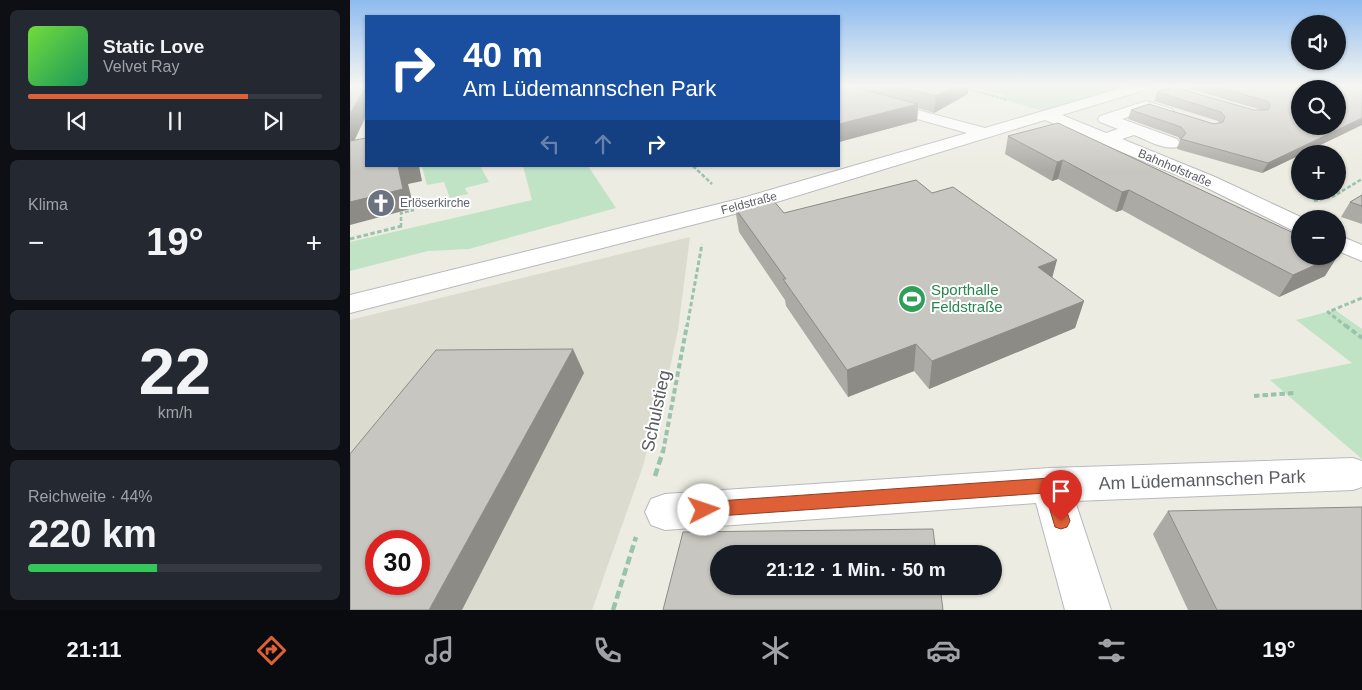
<!DOCTYPE html>
<html lang="de">
<head>
<meta charset="utf-8">
<style>
	:root { --surface:#171b24; --page:#242831; --text:#f1f3f6; --muted:#9ea1a6; --line:#363941; --accent:#df6036 }
	body { margin:0; font-family:Helvetica,sans-serif; background:var(--page); color:var(--text); height:100vh; display:flex; flex-direction:column; font-size:19px; white-space:nowrap }
	* { box-sizing:border-box; margin:0 }
	p { font-size:16px; color:var(--muted) }
	.icon { flex:none; width:28px; height:28px; fill:none; stroke:currentColor; stroke-width:2; stroke-linecap:round; stroke-linejoin:round }
	.map { position:relative; flex:1; overflow:hidden }
	.sheet { display:flex; flex-direction:column; gap:10px; padding:10px; background:#0d0f14; width:350px }
	.sheet>* { flex:none }
	.top-card { position:absolute; left:15px; top:15px; width:475px; height:152px; border-radius:0px; box-shadow:0 1px 4px #0004; background:#1a4fa0; color:#fff; overflow:hidden }
	.controls { position:absolute; left:941px; top:15px; display:grid; gap:10px }
	.controls a { display:grid; place-items:center; width:55px; height:55px; border-radius:50%; background:var(--surface); box-shadow:0 1px 4px #0004; font-size:25px }
	.speed { position:absolute; left:15px; top:530px; display:flex; gap:10px; font-size:25px; font-weight:700; text-align:center }
	.speed>* { display:grid; place-content:center; width:65px; height:65px; border-radius:50%; background:var(--surface); box-shadow:0 1px 4px #0004; line-height:1 }
	.speed .limit { border:8px solid #d22; background:#fff; color:#111 }
	.pin { position:absolute; display:grid; place-items:center; width:42px; height:42px; color:#fff; margin:-51px -21px; border-radius:50% 50% 50% 0; rotate:-45deg; box-shadow:0 0 5px #0007 }
	.pin .icon { rotate:45deg }
	.me { position:absolute; width:55px; margin:-28px; rotate:86deg; stroke-linejoin:round; filter:drop-shadow(0 0 4px #0008) }
	.turn { display:flex; align-items:center; gap:18px; height:105px; padding:0 15px; font-size:22px }
	.turn .icon { width:65px; height:65px; stroke-width:2.5 }
	.turn b { display:block; font-size:35px; line-height:42px }
	.lanes { display:flex; align-items:center; height:48px; padding:0 15px; background:#0003; justify-content:center; gap:25px; direction:ltr }
	.lanes .off { opacity:.35 }
	.big { font-size:38px; font-weight:800; line-height:1.1 }
	.sheet .card { flex:1; display:flex; flex-direction:column; justify-content:center; gap:8px; min-width:0; padding:0 18px; border-radius:8px; background:var(--page) }
	.sheet .dial { align-items:center; gap:0 }
	.dial b { font-size:65px; line-height:1 }
	.song { display:flex; align-items:center; gap:15px }
	.cover { width:60px; height:60px; border-radius:8px; background:linear-gradient(135deg,hsl(100 70% 55%),hsl(150 70% 35%)) }
	.played { height:5px; border-radius:2px; background:linear-gradient(90deg,var(--accent) 75%,var(--line) 75%) }
	.keys { display:flex; justify-content:space-around; direction:ltr }
	.heat { display:flex; justify-content:space-between; align-items:center; font-size:28px; direction:ltr }
	.charge { height:8px; border-radius:4px; background:linear-gradient(90deg,#34c759 44%,var(--line) 0) }
	.trip { position:absolute; left:360px; top:545px; width:292px; height:50px; border-radius:25px; background:var(--surface); box-shadow:0 1px 4px #0004; font-weight:800; line-height:50px; text-align:center }
	.menu { display:flex; height:80px; justify-content:space-around; align-items:center; background:#090b0e; color:var(--muted) }
	.menu .icon { width:35px; height:35px }
	.menu .on { color:var(--accent) }
	.menu b { font-size:22px; color:var(--text) }
	main { display:flex; flex:1; min-height:0 }
	.map>svg:first-child { display:block }
	.education { fill:#dcdbd0; fill-rule:evenodd }
	.green { fill:#c0e3c6 }
	.lines { fill:none; stroke-linecap:round; stroke-linejoin:round }
	.minor-casing { stroke:#b7b9be; stroke-width:2 }
	.path-far4 { stroke:#9ac3ad; stroke-width:2; stroke-dasharray:3 1; stroke-linecap:butt }
	.path-far3 { stroke:#9ac3ad; stroke-width:2.5; stroke-dasharray:4 2; stroke-linecap:butt }
	.path-far2 { stroke:#9ac3ad; stroke-width:3; stroke-dasharray:4.5 2.5; stroke-linecap:butt }
	.path-far1 { stroke:#9ac3ad; stroke-width:4; stroke-dasharray:5.5 3; stroke-linecap:butt }
	.path { stroke:#9ac3ad; stroke-width:4.5; stroke-dasharray:8 4; stroke-linecap:butt }
	.minor { fill:#fff; fill-rule:evenodd }
	.wall { fill:#acaaa5 }
	.shaded-wall { fill:#8c8b86 }
	.building { fill:#c8c6c0; stroke:#8c8b86; fill-rule:evenodd }
	.route { fill:#df6036; stroke:#913e23 }
	.labels { text-anchor:middle; stroke-width:4; stroke-linejoin:round; paint-order:stroke }
	.far-street-label { font-size:12px; fill:#5a5d62; stroke:#fff }
	.far-worship-label { font-size:12px; fill:#5b616d; stroke:#fff; text-anchor:start }
	.leisure-label { font-size:15px; fill:#27864d; stroke:#fff; text-anchor:start }
	.near-street-label { font-size:18px; fill:#5a5d62; stroke:#fff }
</style>
</head>
<body>
<main>
<section class="sheet">
<div class="card">
<div class="song"><i class="cover"></i><div><b>Static Love</b><p>Velvet Ray</p></div></div>
<div class="played"></div>
<div class="keys"><svg class="icon" aria-label="previous" viewBox="0 0 24 24"><path d="M18 5L8 12l10 7zM5 5v14"/></svg><svg class="icon" aria-label="pause" viewBox="0 0 24 24"><path d="M8 5v14M16 5v14"/></svg><svg class="icon" aria-label="next" viewBox="0 0 24 24"><path d="M6 5l10 7-10 7zM19 5v14"/></svg></div>
</div>
<div class="card"><p>Klima</p>
<div class="heat"><a>−</a><b class="big">19°</b><a>+</a></div>
</div>
<div class="card dial"><b>22</b><p>km/h</p></div>
<div class="card"><p>Reichweite · 44%</p><b class="big">220 km</b><div class="charge"></div></div>
</section>
<div class="map">
<svg width="1012" height="610" viewBox="0 0 1012 610">
	<rect width="100%" height="100%" fill="#ecece2"/>
	<path class="education" d="M340 237 328 330 318 377 292 469 242 610H0V320ZM26 541H69V584H26Z"/>
	<g class="green">
		<path d="M613 86H792L698 113 650 98 654 94Z"/>
		<path d="M78 166H130L139 182 115 188 118 194 100 198 94 182 77 185 72 167Z"/>
		<path d="M173 166H238L266 208 119 249 78 251 0 271V242L182 200Z"/>
		<path d="M985 310 1012 329V459L920 380 1002 363 946 320Z"/>
	</g>
	<g class="lines">
		<g class="minor-casing">
			<g id="minor">
				<path d="M778 86H800L798 89 712 115 756 133 768 129 750 122 748 119 750 116 796 101 822 109 824 112 822 115 816 117 796 111 772 119 827 139 830 143 827 147C813 150 797 140 784 135L772 139 865 177 955 219H950V232L942 230 851 185 695 120 404 209 0 313V295L389 199 617 133 489 97V89L635 128Z"/>
				<path d="M988 235 1012 245V261L988 251Z"/>
				<path d="M1003 458 1012 461V487L1003 490 725 501 761 610H715L686 503 315 530 301 525 295 512 301 499 315 494 700 468Z"/>
			</g>
		</g>
		<path class="path-far4" d="M615 88 657 100"/>
		<g class="path-far3">
			<path d="M343 166 362 184"/>
			<path d="M964 201 984 196 1012 179"/>
			<path d="M51 227V213L64 210"/>
		</g>
		<g class="path-far2">
			<path d="M0 239 52 226"/>
			<path d="M337 327 352 244"/>
			<path d="M997 327 978 312 1012 298"/>
		</g>
		<g class="path-far1">
			<path d="M995 325 1012 338"/>
			<path d="M904 396 944 393"/>
			<path d="M313 452 337 325"/>
		</g>
		<g class="path">
			<path d="M305 476 313 451"/>
			<path d="M263 610 286 537"/>
		</g>
		<use href="#minor" class="minor"/>
	</g>
	<g class="wall">
		<path d="M489 86H618V94L584 113 568 108 567 121 489 142Z"/>
		<path d="M841 86H1012L950 154V155L912 173 827 149 830 140 828 137 778 119 781 110 864 124 869 123 868 121 804 101 807 92 904 110H912L840 89Z"/>
		<path d="M658 136 975 276 929 297 772 210 766 212 708 179 702 181 655 154Z"/>
		<path d="M582 193 702 278 734 301 725 328 579 389 564 371 498 397 436 306 435 300 389 232 385 208 434 213Z"/>
		<path d="M1012 195V224L991 217 1000 202Z"/>
		<path d="M818 511 1012 610H838L803 534Z"/>
	</g>
	<g class="shaded-wall">
		<path d="M16 86V116L0 150V114Z"/>
		<path d="M605 86H618V94L584 113 586 96Z"/>
		<path d="M568 104 567 121 489 142V124Z"/>
		<path d="M1012 118V125L952 154H950V155L912 173 918 163Z"/>
		<path d="M713 160 708 179 702 181 707 162Z"/>
		<path d="M48 166H69L72 181 58 184 64 208 0 225V202Z"/>
		<path d="M779 190 772 210 766 212 772 192Z"/>
		<path d="M989 254 975 276 929 297 943 275 985 256H988V255Z"/>
		<path d="M707 260 700 286 688 267Z"/>
		<path d="M734 301 725 328 579 389 582 361Z"/>
		<path d="M566 344 564 371 498 397 497 370Z"/>
		<path d="M223 349 234 373 112 610H79Z"/>
	</g>
	<g class="building">
		<path d="M0 86H16L0 114Z"/>
		<path d="M489 86H499L568 104 489 124Z"/>
		<path d="M544 86H605L586 96Z"/>
		<path d="M864 86H1012V118L918 163 831 139 836 133 831 127 781 110 799 104 864 124 873 122 875 117 871 112 807 92 823 87 904 110H918L920 105 917 101ZM950 89H988V126H950Z"/>
		<path d="M708 123 950 236V256H985L943 275 779 190 772 192 713 160 707 162 658 136Z"/>
		<path d="M16 138V166H48L53 189 0 202V141Z"/>
		<path d="M566 180 582 193 603 187 707 260 688 267 734 301 582 361 566 344 497 370 433 279H436L385 208 422 199 434 213Z"/>
		<path d="M1012 195V206L1000 202Z"/>
		<path d="M223 349 79 610H0V454L86 350ZM26 541H69V584H26Z"/>
		<path d="M1012 507V610H867L818 511Z"/>
		<path d="M583 529 586 554H369V586H590L593 610H313L333 532Z"/>
	</g>
	<linearGradient id="sky" x2="0" y2="1"><stop stop-color="#8dbbef"/><stop offset="0.5" stop-color="#f6f6f2"/><stop offset="1" stop-color="#f6f6f2" stop-opacity="0"/></linearGradient>
	<rect width="1012" height="171" fill="url(#sky)"/>
	<path class="route" d="M700 478 706 480 708 485 720 521 717 527 711 529 705 527 695 493 354 517 348 515 345 510 348 504 354 502Z"/>
	<defs>
		<g id="church-disc" transform="scale(1.4375)"><circle r="9.5" fill="#6b7280" stroke="#fff"/><path d="M-1.2-6h2.4v3.5h3.3v2.4h-3.3V6h-2.4V-.1h-3.3v-2.4h3.3Z" fill="#fff"/></g>
		<g id="stadium-disc" transform="scale(1.4375)"><circle r="9.5" fill="#2e9e5b" stroke="#fff"/><path d="M0-5a6.5 5 0 1 0 0 10a6.5 5 0 1 0 0-10ZM-3.5-1.8h7v3.6h-7Z" fill="#fff"/></g>
	</defs>
	<g fill-rule="evenodd">
		<use href="#church-disc" x="31" y="203"/>
		<use href="#stadium-disc" x="562" y="299"/>
	</g>
	<g class="labels">
		<g class="far-street-label">
			<text transform="translate(825 168) rotate(23)" y="4">Bahnhofstraße</text>
			<text transform="translate(399 203) rotate(-15)" y="4">Feldstraße</text>
		</g>
		<g class="far-worship-label">
			<text x="50" y="207">Erlöserkirche</text>
		</g>
		<g class="leisure-label">
			<text x="581" y="295">Sporthalle<tspan x="581" dy="17">Feldstraße</tspan></text>
		</g>
		<g class="near-street-label">
			<text transform="translate(306 411) rotate(-78)" y="6">Schulstieg</text>
			<text transform="translate(852 480) rotate(-2)" y="6">Am Lüdemannschen Park</text>
		</g>
	</g>
</svg>
<div class="controls">
<a><svg class="icon" aria-label="sound" viewBox="0 0 24 24"><path d="M4 9h4l5-4v14l-5-4H4zM17 9q2 3 0 6"/></svg></a>
<a><svg class="icon" aria-label="search" viewBox="0 0 24 24"><circle cx="10" cy="10" r="6"/><path d="M15 15l6 6"/></svg></a>
<a>+</a>
<a>−</a>
</div>
<div class="speed"><div class="limit">30</div></div>
<div class="pin" style="left:711px;top:521px;background:#d93025"><svg class="icon" aria-label="arrive" viewBox="0 0 24 24"><path d="M6 21V4h12l-3 4 3 4H6"/></svg></div>
<svg class="me" style="left:354px;top:510px" viewBox="-20 -20 40 40"><circle r="19" fill="#fff"/><path d="M0-13L10 11 0 6-10 11z" fill="#df6036"/></svg>
<div class="trip">21:12 · 1 Min. · 50 m</div>
<div class="top-card">
<div class="turn"><svg class="icon" aria-label="right" viewBox="0 0 24 24"><path d="M7 20v-9h11M14 6l5 5-5 5"/></svg><div><b>40 m</b>Am Lüdemannschen Park</div></div>
<div class="lanes"><svg class="icon off" aria-label="left" viewBox="0 0 24 24"><path d="M17 20v-9H6M10 6l-5 5 5 5"/></svg><svg class="icon off" aria-label="ahead" viewBox="0 0 24 24"><path d="M12 20V5M6 11l6-6 6 6"/></svg><svg class="icon" aria-label="right" viewBox="0 0 24 24"><path d="M7 20v-9h11M14 6l5 5-5 5"/></svg></div>
</div>
</div>
</main>
<nav class="menu">
<b>21:11</b>
<svg class="icon on" aria-label="directions" viewBox="0 0 24 24"><path d="M12 3l9 9-9 9-9-9zM9 14v-3h6M13 9l2 2-2 2"/></svg>
<svg class="icon" aria-label="music" viewBox="0 0 24 24"><path d="M9 18V5l10-2v13"/><circle cx="6" cy="18" r="3"/><circle cx="16" cy="16" r="3"/></svg>
<svg class="icon" aria-label="phone" viewBox="0 0 24 24"><path d="M5 4h4l2 5-3 2q2 4 5 5l2-3 5 2v4C11 20 4 13 5 4z"/></svg>
<svg class="icon" aria-label="climate" viewBox="0 0 24 24"><path d="M12 3v18M4 7l16 10M4 17L20 7"/></svg>
<svg class="icon" aria-label="car" viewBox="0 0 24 24"><path d="M5 17H2v-5l4-1 3-4h7l3 4 3 1v5h-3M9 17h6M6 11h13"/><circle cx="7" cy="17" r="2"/><circle cx="17" cy="17" r="2"/></svg>
<svg class="icon" aria-label="filters" viewBox="0 0 24 24"><path d="M4 7h16M4 17h16"/><circle cx="9" cy="7" r="2"/><circle cx="15" cy="17" r="2"/></svg>
<b>19°</b>
</nav>
</body>
</html>
